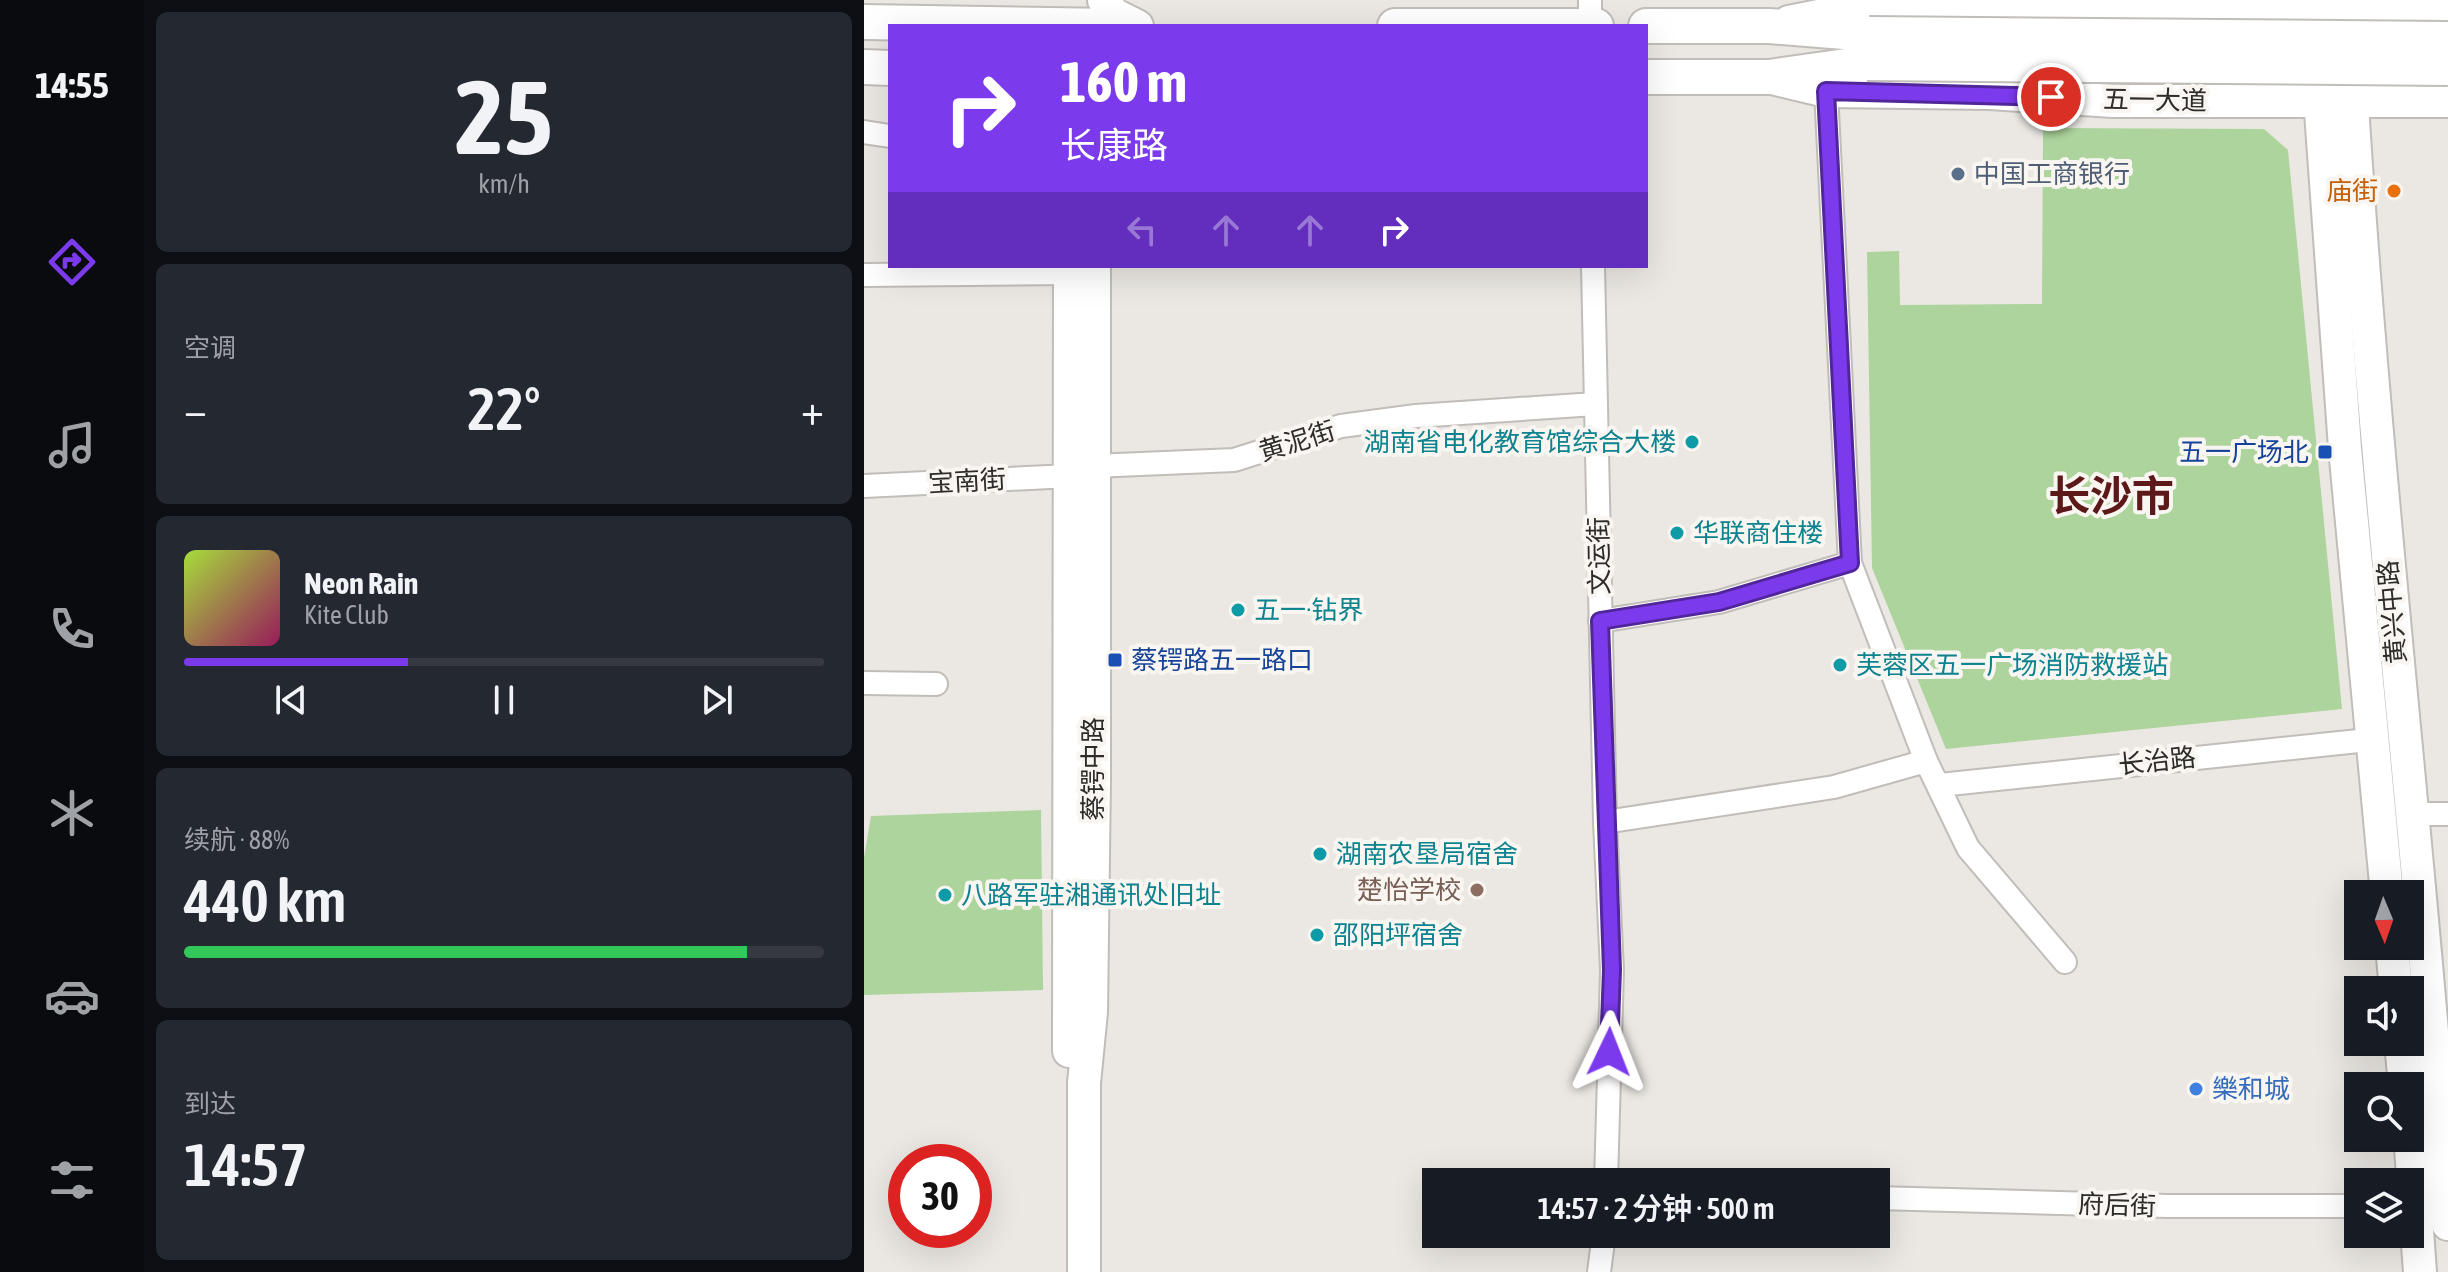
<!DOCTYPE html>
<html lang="zh">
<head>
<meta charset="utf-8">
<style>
	:root { --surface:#171b24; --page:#242831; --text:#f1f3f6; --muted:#9ea1a6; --line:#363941; --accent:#7c3aed }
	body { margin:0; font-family:"Asap Condensed","Noto Sans SC",sans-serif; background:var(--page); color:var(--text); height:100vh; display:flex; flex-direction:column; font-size:30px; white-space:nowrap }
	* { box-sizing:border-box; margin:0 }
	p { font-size:26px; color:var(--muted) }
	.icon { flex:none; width:44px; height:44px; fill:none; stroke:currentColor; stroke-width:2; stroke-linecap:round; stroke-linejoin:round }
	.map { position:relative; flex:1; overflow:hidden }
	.sheet { display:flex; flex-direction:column; gap:12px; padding:12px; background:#0d0f14; width:720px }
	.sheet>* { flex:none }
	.top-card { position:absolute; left:24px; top:24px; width:760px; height:244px; border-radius:0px; box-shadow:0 8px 32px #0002; background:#7c3aed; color:#fff; overflow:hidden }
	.needle { width:52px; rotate:178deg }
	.buttons { position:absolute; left:1480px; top:880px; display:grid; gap:16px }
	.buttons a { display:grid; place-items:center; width:80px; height:80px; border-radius:0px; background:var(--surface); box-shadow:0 8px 32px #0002; font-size:40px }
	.speed { position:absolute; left:24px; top:1144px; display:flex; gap:16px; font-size:40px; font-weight:700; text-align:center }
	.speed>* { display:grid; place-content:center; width:104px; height:104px; border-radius:50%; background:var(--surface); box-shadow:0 8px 32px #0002; line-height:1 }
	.speed .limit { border:12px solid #d22; background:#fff; color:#111 }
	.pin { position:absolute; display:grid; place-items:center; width:68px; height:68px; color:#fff; margin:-34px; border:4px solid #fff; border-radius:50%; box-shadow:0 2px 8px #0007 }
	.me { position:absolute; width:88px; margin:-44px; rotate:2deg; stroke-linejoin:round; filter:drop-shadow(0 0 6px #0008) }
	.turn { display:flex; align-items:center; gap:28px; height:168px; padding:0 40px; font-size:36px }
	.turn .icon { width:104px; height:104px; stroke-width:2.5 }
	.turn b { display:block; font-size:56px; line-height:68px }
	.lanes { display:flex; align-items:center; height:76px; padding:0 40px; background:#0003; justify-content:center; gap:40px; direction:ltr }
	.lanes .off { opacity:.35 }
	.big { font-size:60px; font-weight:600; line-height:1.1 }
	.sheet .widget { flex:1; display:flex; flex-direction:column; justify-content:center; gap:12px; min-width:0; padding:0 28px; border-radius:12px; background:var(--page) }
	.sheet .dial { align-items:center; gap:0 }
	.dial b { font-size:104px; line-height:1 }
	.song { display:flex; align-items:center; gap:24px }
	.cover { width:96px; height:96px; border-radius:12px; background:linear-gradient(135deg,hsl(80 70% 55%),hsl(330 70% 35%)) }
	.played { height:8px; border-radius:4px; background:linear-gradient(90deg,var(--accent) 35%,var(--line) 35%) }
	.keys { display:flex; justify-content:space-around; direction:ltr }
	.heat { display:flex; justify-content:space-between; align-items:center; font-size:44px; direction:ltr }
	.charge { height:12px; border-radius:6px; background:linear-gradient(90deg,#34c759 88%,var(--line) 0) }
	.trip { position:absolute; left:558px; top:1168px; width:468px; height:80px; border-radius:0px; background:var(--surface); box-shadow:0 8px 32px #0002; font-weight:600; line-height:80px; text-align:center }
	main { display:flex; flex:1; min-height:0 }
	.menu { display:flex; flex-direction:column; width:144px; justify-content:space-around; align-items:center; background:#090b0e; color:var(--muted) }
	.menu .icon { width:56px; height:56px }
	.menu .on { color:var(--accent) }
	.menu b { font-size:36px; color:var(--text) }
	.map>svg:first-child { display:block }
	.green { fill:#add49c }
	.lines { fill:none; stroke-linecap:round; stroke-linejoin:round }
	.street-casing { stroke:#c1bdb8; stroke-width:26 }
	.secondary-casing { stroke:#c1bdb8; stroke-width:36 }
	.primary-casing { stroke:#c1bdb8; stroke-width:38 }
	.street { stroke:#fff; stroke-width:22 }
	.secondary { stroke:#fff; stroke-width:32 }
	.primary { stroke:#fff; stroke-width:34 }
	.primary-bridge-casing { stroke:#c1bdb8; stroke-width:38; stroke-linecap:butt }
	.primary-bridge { stroke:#fff; stroke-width:34 }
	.route-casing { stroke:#51269a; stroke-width:20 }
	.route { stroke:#7c3aed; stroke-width:14 }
	.service-dot { fill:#5c6f8a; stroke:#f9f5f0; stroke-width:3 }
	.food-dot { fill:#e8710a; stroke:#f9f5f0; stroke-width:3 }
	.culture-dot { fill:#0f9aa8; stroke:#f9f5f0; stroke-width:3 }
	.transit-dot { fill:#1a4fb4; stroke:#f9f5f0; stroke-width:3 }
	.education-dot { fill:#8d6e63; stroke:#f9f5f0; stroke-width:3 }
	.shop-dot { fill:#3f7fe0; stroke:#f9f5f0; stroke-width:3 }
	.labels { text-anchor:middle; stroke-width:8; stroke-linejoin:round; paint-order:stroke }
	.street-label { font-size:26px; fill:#2d2c2a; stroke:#f9f5f0 }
	.service-label { font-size:26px; fill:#4e5e75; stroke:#f9f5f0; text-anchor:start }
	.food-label { font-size:26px; fill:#c56008; stroke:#f9f5f0; text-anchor:end }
	.culture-label { font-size:26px; fill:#0d838f; stroke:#f9f5f0; text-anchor:start }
	.transit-label { font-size:26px; fill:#164399; stroke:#f9f5f0; text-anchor:end }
	.education-label { font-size:26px; fill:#785e54; stroke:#f9f5f0; text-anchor:end }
	.shop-label { font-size:26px; fill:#366cbe; stroke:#f9f5f0; text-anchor:start }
	.town-label { font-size:42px; font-weight:bold; fill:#5d181a; stroke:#f9f5f0 }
</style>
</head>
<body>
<main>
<nav class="menu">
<b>14:55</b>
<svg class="icon on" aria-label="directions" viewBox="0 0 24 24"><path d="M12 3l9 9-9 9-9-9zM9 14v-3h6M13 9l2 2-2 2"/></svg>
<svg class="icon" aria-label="music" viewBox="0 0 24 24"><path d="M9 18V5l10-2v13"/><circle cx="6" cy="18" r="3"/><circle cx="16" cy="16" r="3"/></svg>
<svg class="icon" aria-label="phone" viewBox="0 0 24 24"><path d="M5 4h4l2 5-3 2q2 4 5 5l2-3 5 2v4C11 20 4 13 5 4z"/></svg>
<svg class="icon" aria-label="climate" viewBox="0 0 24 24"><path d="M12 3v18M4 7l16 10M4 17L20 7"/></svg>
<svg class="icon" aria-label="car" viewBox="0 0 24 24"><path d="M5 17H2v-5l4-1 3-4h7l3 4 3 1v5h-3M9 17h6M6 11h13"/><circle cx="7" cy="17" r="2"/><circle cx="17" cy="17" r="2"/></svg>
<svg class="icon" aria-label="filters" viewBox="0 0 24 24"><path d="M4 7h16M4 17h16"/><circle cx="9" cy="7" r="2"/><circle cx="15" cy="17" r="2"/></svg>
</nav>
<section class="sheet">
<div class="widget dial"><b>25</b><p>km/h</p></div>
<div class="widget"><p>空调</p>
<div class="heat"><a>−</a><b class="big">22°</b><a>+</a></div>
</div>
<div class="widget">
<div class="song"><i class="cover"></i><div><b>Neon Rain</b><p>Kite Club</p></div></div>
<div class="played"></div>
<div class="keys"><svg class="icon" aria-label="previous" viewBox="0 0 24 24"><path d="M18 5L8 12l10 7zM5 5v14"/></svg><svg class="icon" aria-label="pause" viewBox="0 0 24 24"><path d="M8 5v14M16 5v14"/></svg><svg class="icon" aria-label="next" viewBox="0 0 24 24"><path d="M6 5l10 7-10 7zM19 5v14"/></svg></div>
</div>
<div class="widget"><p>续航 · 88%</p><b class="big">440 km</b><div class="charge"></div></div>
<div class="widget"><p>到达</p><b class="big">14:57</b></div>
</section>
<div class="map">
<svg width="1584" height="1272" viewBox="0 0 1584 1272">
	<rect width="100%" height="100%" fill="#ebe8e3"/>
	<g class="green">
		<path d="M1179 128 1400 129 1424 150 1478 709 1082 749 1008 568 1003 252 1035 251 1036 305 1178 304Z"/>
		<path d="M177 810 179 990 0 995V858L7 816Z"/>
	</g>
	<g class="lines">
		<g class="street-casing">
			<g id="street">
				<path d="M726 0V26"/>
				<path d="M962 91 986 563 1062 761 1104 848 1201 962"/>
				<path d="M0 132 26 136"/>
				<path d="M729 266 741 822 748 970 742 1182"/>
				<path d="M0 275 206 273"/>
				<path d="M230 466 370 460 477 426 552 416 731 404"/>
				<path d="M0 486 206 476"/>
				<path d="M736 621 855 602 986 563"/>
				<path d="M0 683 72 684"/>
				<path d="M1076 785 1504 740 1507 733"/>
				<path d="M1548 814H1584"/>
				<path d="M741 822 970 787 1062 761"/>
				<path d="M1012 1198 1303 1206H1494"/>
				<path d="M735 1272 740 1234"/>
			</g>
		</g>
		<g class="secondary-casing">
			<g id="secondary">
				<path d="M240 0 249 14 273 26"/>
				<path d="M1449 0 1481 448 1523 894"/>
				<path d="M1482 0C1503 409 1553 816 1584 1224"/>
				<path d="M925 22 1004 6H1584"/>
				<path d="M908 78 962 91 1126 93 1249 101H1584"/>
				<path d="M1528 946 1532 990"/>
				<path d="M1537 1042 1541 1086"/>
				<path d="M205 1051 206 266"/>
				<path d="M1546 1134 1556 1272"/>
				<path d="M220 1272V1083L227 1012 230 779V266"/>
			</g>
		</g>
		<g class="primary-casing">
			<g id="primary">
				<path d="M0 22 250 26"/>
				<path d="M531 26H732"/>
				<path d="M782 26H905L1005 34"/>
				<path d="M0 67 26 68"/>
				<path d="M782 77H905L1003 63"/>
			</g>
		</g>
		<use href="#street" class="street"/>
		<use href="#secondary" class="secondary"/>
		<use href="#primary" class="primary"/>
		<g class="primary-bridge-casing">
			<g id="primary-bridge">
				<path d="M1005 34 1584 39"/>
				<path d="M1003 63 1584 68"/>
			</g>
		</g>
		<use href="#primary-bridge" class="primary-bridge"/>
	</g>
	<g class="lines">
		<g class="route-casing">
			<path id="route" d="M745 1052 748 970 736 621 855 602 986 563 962 91 1187 97"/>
		</g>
		<use href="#route" class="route"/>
	</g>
	<circle class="service-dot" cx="1094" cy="174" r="8"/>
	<circle class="food-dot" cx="1530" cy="191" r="8"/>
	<g class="culture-dot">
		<circle cx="828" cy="442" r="8"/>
		<circle cx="813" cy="533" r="8"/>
		<circle cx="374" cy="610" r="8"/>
		<circle cx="976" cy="665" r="8"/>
		<circle cx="456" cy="854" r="8"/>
		<circle cx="81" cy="895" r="8"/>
		<circle cx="453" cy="935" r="8"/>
	</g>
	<g class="transit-dot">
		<rect x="1453" y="444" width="16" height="16" rx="4"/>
		<rect x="243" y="652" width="16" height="16" rx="4"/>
	</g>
	<circle class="education-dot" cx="613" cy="890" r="8"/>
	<circle class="shop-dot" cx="1332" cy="1089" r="8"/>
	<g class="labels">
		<g class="street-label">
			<text transform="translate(1291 100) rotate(1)" y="9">五一大道</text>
			<text transform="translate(433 441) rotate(-17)" y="9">黄泥街</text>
			<text transform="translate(103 481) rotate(-3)" y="9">宝南街</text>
			<text transform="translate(735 556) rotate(-91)" y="9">文运街</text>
			<text transform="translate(1528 612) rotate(-95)" y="9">黄兴中路</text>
			<text transform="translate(1293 761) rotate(-6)" y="9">长治路</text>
			<text transform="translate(229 769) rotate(-90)" y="9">蔡锷中路</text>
			<text transform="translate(1253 1205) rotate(2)" y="9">府后街</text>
		</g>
		<g class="service-label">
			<text x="1110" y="183">中国工商银行</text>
		</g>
		<g class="food-label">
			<text x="1514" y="200">庙街</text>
		</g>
		<g class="culture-label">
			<text x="812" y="451" text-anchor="end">湖南省电化教育馆综合大楼</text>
			<text x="829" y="542">华联商住楼</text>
			<text x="390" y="619">五一·钻界</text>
			<text x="992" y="674">芙蓉区五一广场消防救援站</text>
			<text x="472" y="863">湖南农垦局宿舍</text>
			<text x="97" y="904">八路军驻湘通讯处旧址</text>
			<text x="469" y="944">邵阳坪宿舍</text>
		</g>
		<g class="transit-label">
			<text x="1445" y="461">五一广场北</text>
			<text x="267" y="669" text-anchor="start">蔡锷路五一路口</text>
		</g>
		<g class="education-label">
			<text x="597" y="899">楚怡学校</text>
		</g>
		<g class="shop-label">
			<text x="1348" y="1098">樂和城</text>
		</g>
		<g class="town-label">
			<text x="1247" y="511">长沙市</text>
		</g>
	</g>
</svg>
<div class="buttons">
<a><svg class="needle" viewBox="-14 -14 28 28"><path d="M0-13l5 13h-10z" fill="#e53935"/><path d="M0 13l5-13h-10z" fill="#9ea1a6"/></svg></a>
<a><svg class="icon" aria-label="sound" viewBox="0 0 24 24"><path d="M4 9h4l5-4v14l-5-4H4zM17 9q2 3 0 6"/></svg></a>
<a><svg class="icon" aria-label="search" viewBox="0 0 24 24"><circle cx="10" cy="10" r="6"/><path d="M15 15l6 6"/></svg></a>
<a><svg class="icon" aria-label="layers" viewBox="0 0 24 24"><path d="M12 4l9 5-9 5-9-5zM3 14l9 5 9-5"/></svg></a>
</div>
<div class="speed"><div class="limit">30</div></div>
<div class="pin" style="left:1187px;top:97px;background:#d93025"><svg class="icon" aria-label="arrive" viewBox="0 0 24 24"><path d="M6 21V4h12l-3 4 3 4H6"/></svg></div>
<svg class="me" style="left:745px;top:1052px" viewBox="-20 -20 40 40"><path d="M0-17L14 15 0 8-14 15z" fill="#7c3aed" stroke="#fff" stroke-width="4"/></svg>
<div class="trip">14:57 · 2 分钟 · 500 m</div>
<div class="top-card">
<div class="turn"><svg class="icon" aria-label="right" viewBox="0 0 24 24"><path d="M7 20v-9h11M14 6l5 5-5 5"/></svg><div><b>160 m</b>长康路</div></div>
<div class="lanes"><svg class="icon off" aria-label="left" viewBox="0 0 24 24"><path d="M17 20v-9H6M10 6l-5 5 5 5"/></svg><svg class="icon off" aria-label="ahead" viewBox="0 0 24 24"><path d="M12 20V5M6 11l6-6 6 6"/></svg><svg class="icon off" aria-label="ahead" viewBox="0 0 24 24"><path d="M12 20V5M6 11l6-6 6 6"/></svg><svg class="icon" aria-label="right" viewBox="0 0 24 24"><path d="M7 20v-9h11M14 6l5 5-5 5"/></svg></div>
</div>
</div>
</main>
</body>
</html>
